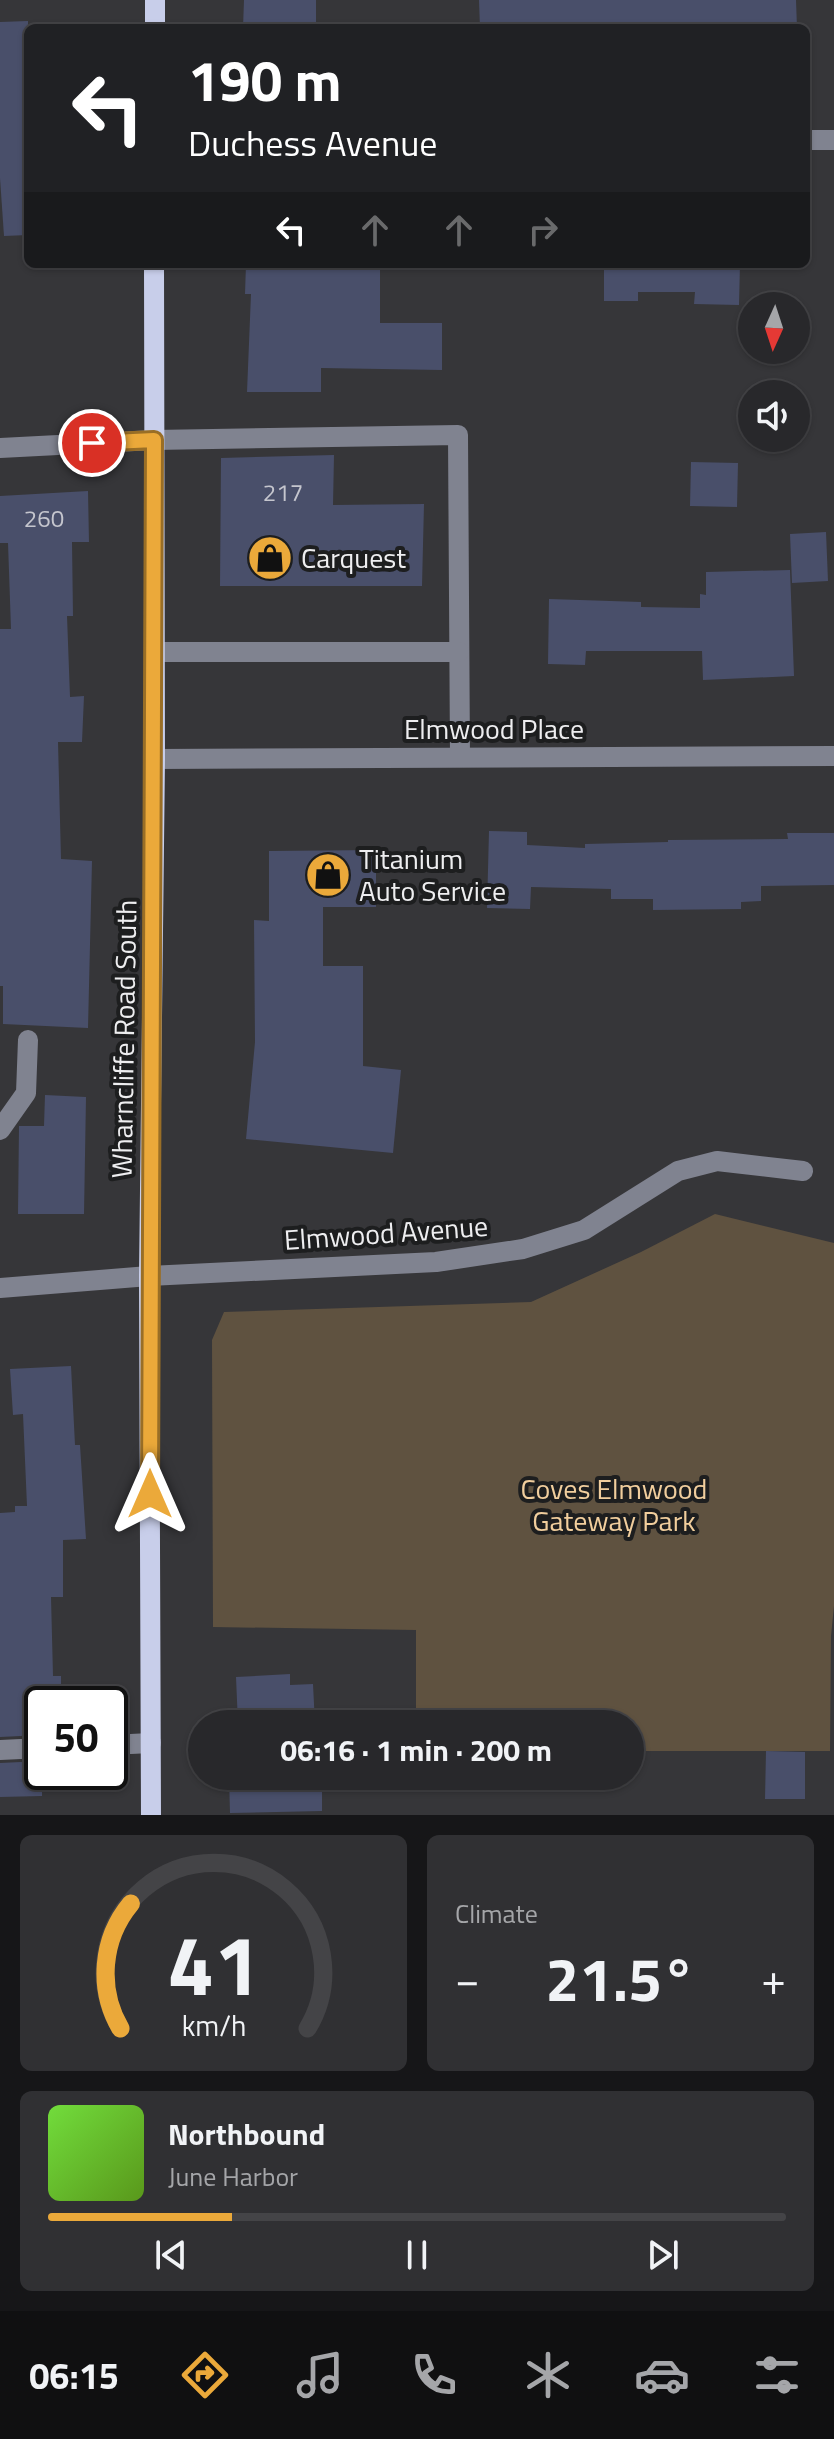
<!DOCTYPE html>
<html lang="en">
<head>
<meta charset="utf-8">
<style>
	:root { --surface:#28282b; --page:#303033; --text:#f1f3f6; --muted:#a5a6a9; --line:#444447; --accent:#eba93a }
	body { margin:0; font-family:"Titillium Web",sans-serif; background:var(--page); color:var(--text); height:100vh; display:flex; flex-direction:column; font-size:30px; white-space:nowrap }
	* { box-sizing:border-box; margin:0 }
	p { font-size:26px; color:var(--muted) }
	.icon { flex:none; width:44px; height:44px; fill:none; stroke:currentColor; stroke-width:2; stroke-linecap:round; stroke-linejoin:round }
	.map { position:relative; height:1815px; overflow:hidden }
	.side { display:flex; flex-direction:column; gap:20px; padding:20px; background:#161618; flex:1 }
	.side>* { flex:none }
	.guide { position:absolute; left:24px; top:24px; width:786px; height:244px; border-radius:12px; box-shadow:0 2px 6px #0004,0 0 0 2px var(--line); background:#202124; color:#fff; overflow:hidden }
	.needle { width:52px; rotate:183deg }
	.fabs { position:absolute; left:738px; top:292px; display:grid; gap:16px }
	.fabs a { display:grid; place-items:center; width:72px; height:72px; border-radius:50%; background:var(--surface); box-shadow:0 2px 6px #0004,0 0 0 2px var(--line); font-size:40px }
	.speed { position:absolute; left:24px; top:1686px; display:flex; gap:16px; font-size:40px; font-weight:700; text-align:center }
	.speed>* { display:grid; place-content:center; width:104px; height:104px; border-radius:50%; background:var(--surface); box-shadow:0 2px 6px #0004,0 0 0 2px var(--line); line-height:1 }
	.speed .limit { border:4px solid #111; border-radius:12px; background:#fff; color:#111 }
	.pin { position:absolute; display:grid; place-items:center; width:68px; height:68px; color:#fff; margin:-34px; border:4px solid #fff; border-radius:50%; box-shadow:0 2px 8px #0007 }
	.me { position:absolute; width:88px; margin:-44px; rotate:0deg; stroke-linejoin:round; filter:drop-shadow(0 0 6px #0008) }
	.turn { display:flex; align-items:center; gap:28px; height:168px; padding:0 32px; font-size:36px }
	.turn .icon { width:104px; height:104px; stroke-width:2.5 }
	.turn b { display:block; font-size:56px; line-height:68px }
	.lanes { display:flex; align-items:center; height:76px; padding:0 32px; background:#0003; justify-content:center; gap:40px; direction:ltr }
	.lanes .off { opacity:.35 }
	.big { font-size:60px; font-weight:700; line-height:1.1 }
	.side .widget { flex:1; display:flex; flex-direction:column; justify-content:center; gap:12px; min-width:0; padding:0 28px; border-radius:12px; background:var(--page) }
	.side .dial { align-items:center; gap:0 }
	.dial svg { height:208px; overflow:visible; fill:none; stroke:var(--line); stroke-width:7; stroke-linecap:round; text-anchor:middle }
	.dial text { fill:var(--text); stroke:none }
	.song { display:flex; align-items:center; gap:24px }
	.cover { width:96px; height:96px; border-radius:12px; background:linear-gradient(135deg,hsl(100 70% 55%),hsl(90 70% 35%)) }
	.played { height:8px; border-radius:4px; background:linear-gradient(90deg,var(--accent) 25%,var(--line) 25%) }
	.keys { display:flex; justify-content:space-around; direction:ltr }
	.heat { display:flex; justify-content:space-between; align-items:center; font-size:44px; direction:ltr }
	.side .tiles { flex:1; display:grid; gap:20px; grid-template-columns:1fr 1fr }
	.widget:last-child { grid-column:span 2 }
	.trip { position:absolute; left:188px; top:1710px; width:456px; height:80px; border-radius:40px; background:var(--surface); box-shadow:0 2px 6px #0004,0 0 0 2px var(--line); font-weight:700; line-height:80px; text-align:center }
	.menu { display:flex; height:128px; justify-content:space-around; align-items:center; background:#101011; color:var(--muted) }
	.menu .icon { width:56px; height:56px }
	.menu .on { color:var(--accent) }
	.menu b { font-size:36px; color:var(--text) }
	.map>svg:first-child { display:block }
	.green { fill:#5f5240 }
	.building { fill:#494f6a }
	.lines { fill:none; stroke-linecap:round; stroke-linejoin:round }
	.minor { stroke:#808390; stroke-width:20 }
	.major { stroke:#c8ceea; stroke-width:20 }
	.route-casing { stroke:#996e26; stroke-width:20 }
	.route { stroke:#eba93a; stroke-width:14 }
	.labels { text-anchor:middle; stroke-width:8; stroke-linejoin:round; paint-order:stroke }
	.number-label { font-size:24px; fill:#c5c6ce }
	.poi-label { font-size:28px; fill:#eeeef0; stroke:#1d1e1f; text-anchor:start }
	.street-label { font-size:28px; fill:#eeeef0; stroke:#1d1e1f }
	.park-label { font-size:28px; fill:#f1ce9d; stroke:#1d1e1f }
</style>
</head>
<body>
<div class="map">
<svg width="834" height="1815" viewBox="0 0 834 1815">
	<rect width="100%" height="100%" fill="#363639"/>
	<path class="green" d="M715 1214 834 1243V1606L831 1636 830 1751H630V1724H416V1630L213 1627 212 1340 224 1312 531 1302 641 1252Z"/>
	<g class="building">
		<path d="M244 0H316V28H243Z"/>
		<path d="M479 0H796L797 28H480Z"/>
		<path d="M28 21V235L4 236 0 178V22Z"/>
		<path d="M246 264H380V323H442V370L321 368V392H247L251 294H245Z"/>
		<path d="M604 264H740L739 305 694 304 695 292H638V301H604Z"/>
		<path d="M334 455 333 505 424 504 422 586H220L221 458Z"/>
		<path d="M691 462 738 463 737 507 690 506Z"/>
		<path d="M88 491 89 542H72L73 616H67L70 697 84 696 82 742H58L61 859 92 861 88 1028 3 1024V986H0V629H11L8 543H0V496Z"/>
		<path d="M826 532 828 581 792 583 790 534Z"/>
		<path d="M790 570 794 676 703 680 702 651H586L585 665 548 664 549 599 641 602V607L700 608V594L706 595V572Z"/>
		<path d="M489 831 527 832V845L585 848V844L668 842V840L788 839 787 833H834V885L761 886V901L741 902V909L653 910V899H611V889L531 887 530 909 487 908Z"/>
		<path d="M376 850V907H323V966H363V1066L401 1070 393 1153 246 1139 255 1042 254 920 269 921V851Z"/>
		<path d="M45 1095 86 1097 84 1214H18L19 1126H44Z"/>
		<path d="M71 1366 75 1445H80L86 1539 63 1540V1597H51L53 1676H61V1704H42V1735L0 1737V1513L15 1512V1506H27L23 1414 13 1415 10 1369Z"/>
		<path d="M290 1674V1685L313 1684 315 1724H238L236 1677Z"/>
		<path d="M766 1751 805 1752V1799H765Z"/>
		<path d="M42 1761V1796L0 1797V1763Z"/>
		<path d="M229 1776H322V1811L230 1813Z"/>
	</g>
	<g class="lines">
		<g class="minor">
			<path d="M806 140H834"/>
			<path d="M0 448 154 440 458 435 460 757"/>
			<path d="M154 652H459"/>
			<path d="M155 759 834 756"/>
			<path d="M0 1130 26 1093 28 1040"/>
			<path d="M0 1288 149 1276 436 1262 523 1249 584 1230 678 1171 717 1161 803 1171"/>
			<path d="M110 1745 151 1743"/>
			<path d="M0 1750 42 1748"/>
		</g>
		<g class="major">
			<path d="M155 28V0"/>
			<path d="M151 1815 149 1276 155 759 154 264"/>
		</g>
	</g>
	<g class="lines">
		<g class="route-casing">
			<path id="route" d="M92 443 154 440 150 1494"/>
		</g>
		<use href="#route" class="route"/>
	</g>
	<defs>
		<g id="shop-disc" transform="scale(2.3)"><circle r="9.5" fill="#eba93a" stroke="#1d1e1f"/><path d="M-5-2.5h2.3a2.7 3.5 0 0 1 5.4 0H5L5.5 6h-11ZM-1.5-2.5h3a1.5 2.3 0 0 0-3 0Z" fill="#111"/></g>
	</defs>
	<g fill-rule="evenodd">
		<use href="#shop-disc" x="270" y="558"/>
		<use href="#shop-disc" x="328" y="875"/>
	</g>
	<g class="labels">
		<g class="number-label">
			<text x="283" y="501">217</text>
			<text x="44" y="527">260</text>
		</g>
		<g class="poi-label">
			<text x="301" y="568">Carquest</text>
			<text x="359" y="869">Titanium<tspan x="359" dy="32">Auto Service</tspan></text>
		</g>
		<g class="street-label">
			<text x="494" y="739">Elmwood Place</text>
			<text transform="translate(124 1039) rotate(-89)" y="10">Wharncliffe Road South</text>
			<text transform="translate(386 1233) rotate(-4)" y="10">Elmwood Avenue</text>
		</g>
		<g class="park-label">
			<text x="614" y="1499">Coves Elmwood<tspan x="614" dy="32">Gateway Park</tspan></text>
		</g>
	</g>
</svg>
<div class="fabs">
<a><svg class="needle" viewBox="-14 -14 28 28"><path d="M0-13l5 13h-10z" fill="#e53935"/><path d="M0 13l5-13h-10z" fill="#a5a6a9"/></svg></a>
<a><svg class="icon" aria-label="sound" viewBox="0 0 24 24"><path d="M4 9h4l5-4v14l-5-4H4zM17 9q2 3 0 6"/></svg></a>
</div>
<div class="speed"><div class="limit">50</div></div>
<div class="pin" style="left:92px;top:443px;background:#d93025"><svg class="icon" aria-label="arrive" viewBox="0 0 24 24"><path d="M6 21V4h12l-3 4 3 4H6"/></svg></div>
<svg class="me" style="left:150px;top:1494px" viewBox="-20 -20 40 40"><path d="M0-17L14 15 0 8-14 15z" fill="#eba93a" stroke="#fff" stroke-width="4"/></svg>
<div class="trip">06:16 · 1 min · 200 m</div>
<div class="guide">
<div class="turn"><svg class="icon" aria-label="left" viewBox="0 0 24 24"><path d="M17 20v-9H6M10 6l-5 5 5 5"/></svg><div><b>190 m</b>Duchess Avenue</div></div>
<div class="lanes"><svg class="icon" aria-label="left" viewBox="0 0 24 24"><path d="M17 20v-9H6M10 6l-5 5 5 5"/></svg><svg class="icon off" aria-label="ahead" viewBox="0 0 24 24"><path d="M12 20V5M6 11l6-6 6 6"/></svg><svg class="icon off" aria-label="ahead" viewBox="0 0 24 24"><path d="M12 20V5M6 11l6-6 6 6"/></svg><svg class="icon off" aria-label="right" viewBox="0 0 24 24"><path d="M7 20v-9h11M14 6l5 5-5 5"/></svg></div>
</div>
</div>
<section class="side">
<div class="tiles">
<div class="widget dial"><svg viewBox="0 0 100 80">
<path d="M14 69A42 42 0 1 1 86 69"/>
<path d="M14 69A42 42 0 0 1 18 21" stroke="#eba93a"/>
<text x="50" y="56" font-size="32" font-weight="700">41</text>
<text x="50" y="72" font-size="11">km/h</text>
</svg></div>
<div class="widget"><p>Climate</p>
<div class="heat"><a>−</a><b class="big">21.5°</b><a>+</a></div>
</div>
<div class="widget">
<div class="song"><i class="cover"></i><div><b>Northbound</b><p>June Harbor</p></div></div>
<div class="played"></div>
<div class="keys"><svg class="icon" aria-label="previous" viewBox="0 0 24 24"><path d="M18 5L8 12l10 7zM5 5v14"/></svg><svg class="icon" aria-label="pause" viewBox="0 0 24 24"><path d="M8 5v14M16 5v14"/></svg><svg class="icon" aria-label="next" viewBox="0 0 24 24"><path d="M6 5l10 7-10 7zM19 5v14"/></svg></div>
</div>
</div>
</section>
<nav class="menu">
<b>06:15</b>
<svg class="icon on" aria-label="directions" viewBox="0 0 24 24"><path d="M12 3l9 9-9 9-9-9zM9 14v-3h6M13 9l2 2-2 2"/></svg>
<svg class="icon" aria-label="music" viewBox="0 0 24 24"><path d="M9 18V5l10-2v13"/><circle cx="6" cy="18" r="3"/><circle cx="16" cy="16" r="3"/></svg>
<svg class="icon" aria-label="phone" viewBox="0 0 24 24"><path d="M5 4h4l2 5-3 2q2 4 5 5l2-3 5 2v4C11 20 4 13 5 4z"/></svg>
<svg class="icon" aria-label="climate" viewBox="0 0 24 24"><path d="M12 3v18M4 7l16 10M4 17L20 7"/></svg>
<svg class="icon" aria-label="car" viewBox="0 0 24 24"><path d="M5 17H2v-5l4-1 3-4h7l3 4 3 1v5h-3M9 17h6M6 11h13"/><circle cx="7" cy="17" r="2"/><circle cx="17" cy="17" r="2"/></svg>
<svg class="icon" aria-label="filters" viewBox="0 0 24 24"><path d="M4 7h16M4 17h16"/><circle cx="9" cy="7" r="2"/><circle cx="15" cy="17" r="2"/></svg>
</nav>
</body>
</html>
